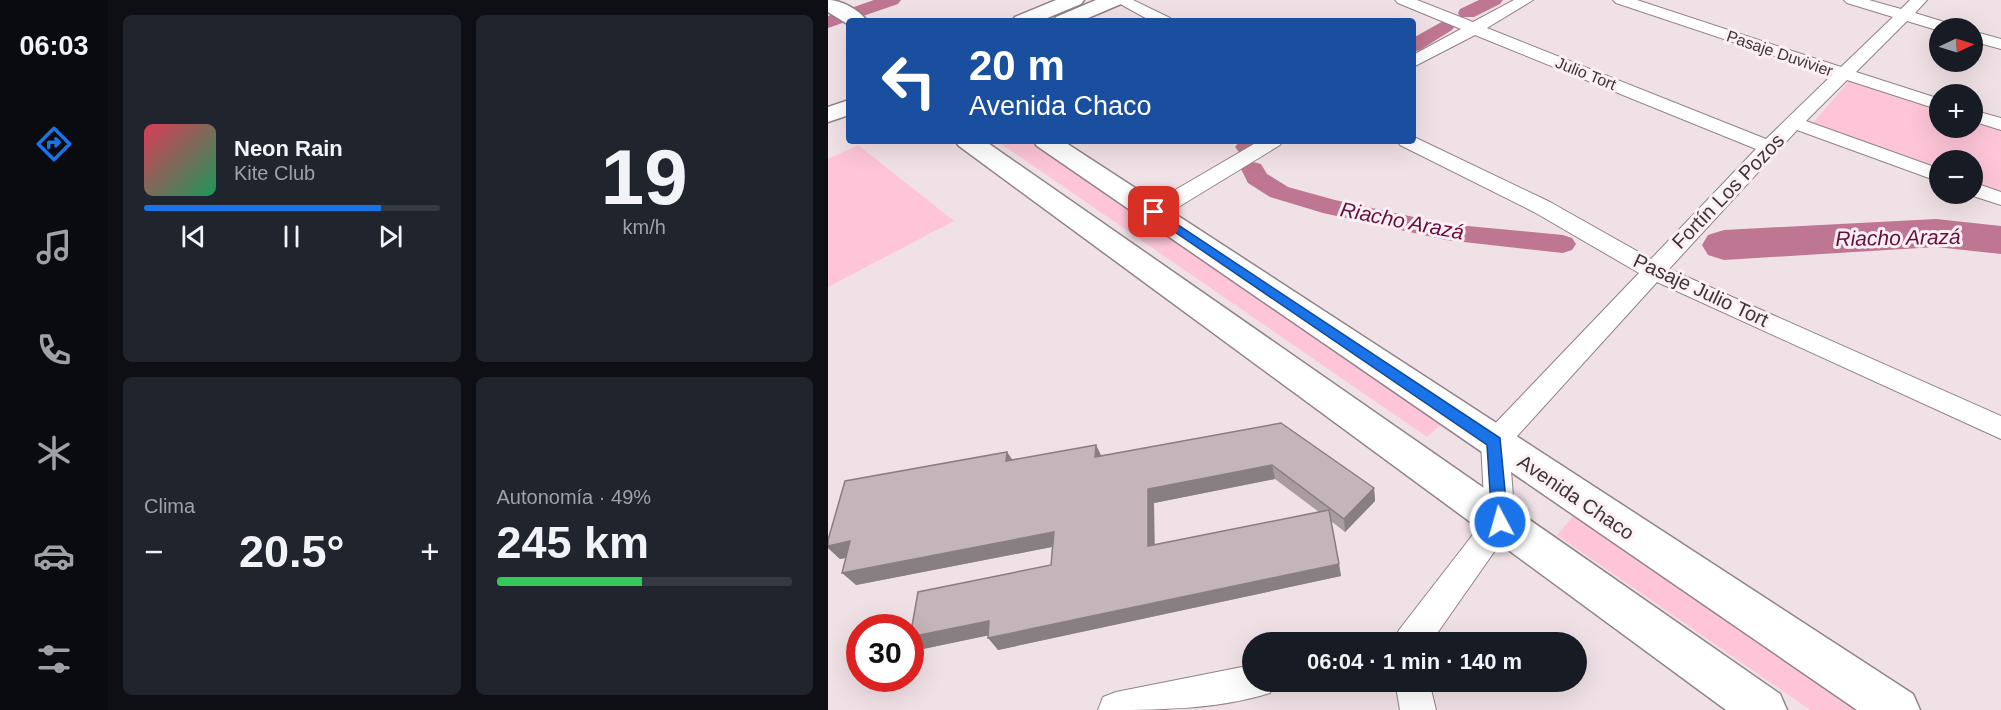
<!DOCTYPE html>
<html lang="es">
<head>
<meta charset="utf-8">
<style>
	:root { --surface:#171b24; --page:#20242c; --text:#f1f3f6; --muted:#9ea1a6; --line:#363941; --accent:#1a73e8 }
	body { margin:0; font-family:Arial,sans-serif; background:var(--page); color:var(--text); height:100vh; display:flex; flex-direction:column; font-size:22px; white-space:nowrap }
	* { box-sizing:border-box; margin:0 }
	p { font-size:20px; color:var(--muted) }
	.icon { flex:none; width:33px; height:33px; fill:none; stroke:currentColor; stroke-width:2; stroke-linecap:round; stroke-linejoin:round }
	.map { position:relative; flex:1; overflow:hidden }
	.details { display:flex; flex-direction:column; gap:15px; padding:15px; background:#0d0f14; width:720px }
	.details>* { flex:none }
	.banner { position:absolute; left:18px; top:18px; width:570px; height:126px; border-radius:6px; box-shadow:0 6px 24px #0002; background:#1a4fa0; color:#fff; overflow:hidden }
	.needle { width:39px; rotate:86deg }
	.tools { position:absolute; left:1101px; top:18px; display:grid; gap:12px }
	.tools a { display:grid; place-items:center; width:54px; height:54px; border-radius:50%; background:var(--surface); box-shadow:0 6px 24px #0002; font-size:30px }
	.speed { position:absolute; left:18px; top:614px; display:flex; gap:12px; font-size:30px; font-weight:700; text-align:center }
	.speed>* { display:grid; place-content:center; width:78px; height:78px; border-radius:50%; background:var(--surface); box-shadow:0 6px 24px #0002; line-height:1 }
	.speed .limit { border:9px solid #d22; background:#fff; color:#111 }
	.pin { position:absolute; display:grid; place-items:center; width:51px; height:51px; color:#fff; margin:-26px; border-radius:12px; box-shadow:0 3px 9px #0006 }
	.me { position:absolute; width:66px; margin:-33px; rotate:354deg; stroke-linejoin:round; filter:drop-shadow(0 0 4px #0008) }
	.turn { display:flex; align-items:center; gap:21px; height:126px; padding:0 24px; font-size:27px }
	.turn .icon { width:78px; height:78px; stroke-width:2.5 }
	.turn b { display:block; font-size:42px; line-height:51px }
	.big { font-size:45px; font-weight:700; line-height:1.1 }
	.details .widget { flex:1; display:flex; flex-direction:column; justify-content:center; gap:9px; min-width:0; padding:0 21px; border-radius:9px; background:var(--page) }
	.details .dial { align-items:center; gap:0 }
	.dial b { font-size:78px; line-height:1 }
	.song { display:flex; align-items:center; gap:18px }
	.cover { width:72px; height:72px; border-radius:9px; background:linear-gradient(135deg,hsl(350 70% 55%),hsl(150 70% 35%)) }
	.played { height:6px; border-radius:3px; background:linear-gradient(90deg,var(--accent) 80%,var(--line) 80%) }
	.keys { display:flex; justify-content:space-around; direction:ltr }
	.heat { display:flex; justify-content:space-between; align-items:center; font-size:33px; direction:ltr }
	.charge { height:9px; border-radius:4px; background:linear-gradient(90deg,#34c759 49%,var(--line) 0) }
	.details .tiles { flex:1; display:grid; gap:15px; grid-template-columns:repeat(2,1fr) }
	.trip { position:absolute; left:414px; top:632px; width:345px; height:60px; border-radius:30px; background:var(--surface); box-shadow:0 6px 24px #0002; font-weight:700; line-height:60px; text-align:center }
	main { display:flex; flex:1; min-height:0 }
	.menu { display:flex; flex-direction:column; width:108px; justify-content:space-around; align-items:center; background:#090b0e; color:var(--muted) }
	.menu .icon { width:42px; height:42px }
	.menu .on { color:var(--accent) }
	.menu b { font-size:27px; color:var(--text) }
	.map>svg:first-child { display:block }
	.green { fill:#fec5d9 }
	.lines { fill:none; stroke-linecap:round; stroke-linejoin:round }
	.canal { fill:#bf7692; fill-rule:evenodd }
	.river { fill:#bf7692; fill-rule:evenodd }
	.street-casing { stroke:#908287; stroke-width:2 }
	.secondary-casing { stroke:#908287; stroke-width:3 }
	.street { fill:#fff; fill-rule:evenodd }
	.secondary { fill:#fff; fill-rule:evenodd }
	.wall { fill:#a89ca0; fill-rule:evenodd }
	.shaded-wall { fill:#887f82 }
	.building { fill:#c3b5ba; stroke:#887f82; stroke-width:1.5 }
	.route { fill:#1a73e8; stroke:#114b97; stroke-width:1.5 }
	.labels { text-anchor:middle; stroke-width:6; stroke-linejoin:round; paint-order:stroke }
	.far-street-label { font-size:16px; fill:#3c3638; stroke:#fdeff3 }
	.street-label { font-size:20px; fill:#3c3638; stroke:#fdeff3 }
	.water-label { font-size:21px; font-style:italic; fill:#680e3c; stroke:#fdeff3 }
</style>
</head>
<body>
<main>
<nav class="menu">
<b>06:03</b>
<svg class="icon on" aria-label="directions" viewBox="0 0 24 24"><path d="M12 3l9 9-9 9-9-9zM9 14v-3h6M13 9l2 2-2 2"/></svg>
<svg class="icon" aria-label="music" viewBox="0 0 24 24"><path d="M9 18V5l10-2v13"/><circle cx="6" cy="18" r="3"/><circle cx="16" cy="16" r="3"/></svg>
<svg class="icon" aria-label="phone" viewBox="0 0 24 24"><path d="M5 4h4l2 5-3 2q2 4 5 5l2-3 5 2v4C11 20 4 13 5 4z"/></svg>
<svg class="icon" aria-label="climate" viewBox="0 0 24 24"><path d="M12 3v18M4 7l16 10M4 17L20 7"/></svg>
<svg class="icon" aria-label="car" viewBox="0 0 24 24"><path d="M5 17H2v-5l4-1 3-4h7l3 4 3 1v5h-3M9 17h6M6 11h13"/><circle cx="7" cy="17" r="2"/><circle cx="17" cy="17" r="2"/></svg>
<svg class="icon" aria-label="filters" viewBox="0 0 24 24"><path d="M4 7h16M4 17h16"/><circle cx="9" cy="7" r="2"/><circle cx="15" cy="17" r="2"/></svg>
</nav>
<section class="details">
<div class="tiles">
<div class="widget">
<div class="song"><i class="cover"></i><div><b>Neon Rain</b><p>Kite Club</p></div></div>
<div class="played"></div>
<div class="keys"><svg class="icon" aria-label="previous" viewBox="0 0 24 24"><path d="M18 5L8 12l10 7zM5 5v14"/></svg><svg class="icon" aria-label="pause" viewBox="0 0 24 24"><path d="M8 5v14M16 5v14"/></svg><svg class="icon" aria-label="next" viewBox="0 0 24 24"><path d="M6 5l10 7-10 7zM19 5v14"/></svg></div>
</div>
<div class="widget dial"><b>19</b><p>km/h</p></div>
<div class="widget"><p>Clima</p>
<div class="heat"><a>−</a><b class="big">20.5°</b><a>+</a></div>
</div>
<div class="widget"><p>Autonomía · 49%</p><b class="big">245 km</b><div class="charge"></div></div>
</div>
</section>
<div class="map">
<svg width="1173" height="710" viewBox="0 0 1173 710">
	<rect width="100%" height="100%" fill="#f0e1e6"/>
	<g class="green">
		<path d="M1022 80 1111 109 1112 128H1144L1145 120 1173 129V193L1145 183 1144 160H1112L1111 171 984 124Z"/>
		<path d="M169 141H200L618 420 599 437Z"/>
		<path d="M30 145 126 221 0 287V159Z"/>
		<path d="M747 514 1040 710H982L729 535Z"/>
	</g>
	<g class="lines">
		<g class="canal">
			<path d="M46 0H73L70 4 0 28V16Z"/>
			<path d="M651 0H675L672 4 646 17H632L630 13 632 9Z"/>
			<path d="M617 20 624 22 627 26 624 30 592 50 585 52V38Z"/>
			<path d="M412 141H437C430 151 423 155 411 152L407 147Z"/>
			<path d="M425 162 433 164 439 174 460 187 507 200 618 224 735 235 744 238 748 244 744 250 735 253 618 240 495 213 442 197 420 183 413 169 417 164Z"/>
		</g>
		<path class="river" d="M1108 219 1173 226V254L1108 247 896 260 880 255 874 245 880 235 896 230Z"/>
		<g class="street-casing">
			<g id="street">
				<path d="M285 0H305L342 18 344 21H323Z"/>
				<path d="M567 0H589L645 22 686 0H705L659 28 938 139 1004 75 788 3 785 0H809L1013 67 1065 17 1019 3 1016 0H1041L1073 9 1082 0H1099L1087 13 1126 25 1128 28H1112V31L1079 21 1028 72 1112 99V110L1019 80 978 121 1112 169V182L969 130 841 269 1173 416V439L829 282 681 445 687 522 603 642H566L571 630 657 519 653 442 657 434 811 273 706 212 572 145 569 141H585L586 137 722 202 823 259 928 149 647 35 585 67V55L633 29 570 3Z"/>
				<path d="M1144 31 1173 39V49L1144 41Z"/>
				<path d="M1144 110 1173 118V130L1144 121Z"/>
				<path d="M431 141H455L452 145 334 217 326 219 318 217 315 212 318 207Z"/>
				<path d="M1144 182 1173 192V205L1139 194H1144Z"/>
				<path d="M424 665V681H447L442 693C388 710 327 710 270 710L275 697 288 692Z"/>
				<path d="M567 681H601L608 710H572Z"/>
			</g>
		</g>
		<g class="secondary-casing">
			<g id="secondary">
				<path d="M0 0C13 0 32 10 39 21H21V25L0 12Z"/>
				<path d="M228 0H256L253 4 212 21H184L187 17Z"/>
				<path d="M268 0H296L293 4 253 21H225L228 17Z"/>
				<path d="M21 100V115L0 122V107Z"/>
				<path d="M127 141H157L952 694 959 710H898L131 146Z"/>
				<path d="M205 141H235L1085 694 1092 710H1029L209 146Z"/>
			</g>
		</g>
		<use href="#street" class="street"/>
		<use href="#secondary" class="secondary"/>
	</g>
	<path class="wall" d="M453 423 546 488 547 501 517 532 503 521 513 576 170 650 160 635 95 649 82 638V633L223 565 224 547 28 585 18 558 12 559 0 548V540L179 452 184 460 273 456ZM447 479 491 512 326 545V503Z"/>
	<g class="shaded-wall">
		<path d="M268 445 275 459 267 457Z"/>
		<path d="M179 452 188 465 178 461Z"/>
		<path d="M444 465 447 479 326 503 327 559 320 546V489Z"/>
		<path d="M546 488 547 501 517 532 516 519Z"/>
		<path d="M226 532 234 545 28 585 14 573Z"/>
		<path d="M22 541 36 554 12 559 0 548V546Z"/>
		<path d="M511 564 513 576 170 650 160 638Z"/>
		<path d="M161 621 172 633 95 649 82 638V637Z"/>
	</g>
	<path class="building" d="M453 423 546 488 516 519 444 465 320 489V546L501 510 511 564 160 638 161 621 82 637 90 592 223 565 226 532 14 573 22 541 0 546V540L17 481 179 452 178 461 268 445 267 457Z"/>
	<path class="route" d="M326 209 672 438 680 522 678 527 672 529 666 527 664 522 659 445 322 215 321 212Z"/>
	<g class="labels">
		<g class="far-street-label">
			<text transform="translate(952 53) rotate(19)" y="6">Pasaje Duvivier</text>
			<text transform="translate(758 73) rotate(22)" y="6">Julio Tort</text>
		</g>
		<g class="street-label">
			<text transform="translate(900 191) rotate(-46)" y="7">Fortín Los Pozos</text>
			<text transform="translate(873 290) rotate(25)" y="7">Pasaje Julio Tort</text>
			<text transform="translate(748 497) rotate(34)" y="7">Avenida Chaco</text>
		</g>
		<g class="water-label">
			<text transform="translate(574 221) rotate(11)" y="7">Riacho Arazá</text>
			<text transform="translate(1070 238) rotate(-1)" y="7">Riacho Arazá</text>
		</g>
	</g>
</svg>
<div class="tools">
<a><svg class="needle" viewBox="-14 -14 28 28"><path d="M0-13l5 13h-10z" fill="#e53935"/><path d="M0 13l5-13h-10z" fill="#9ea1a6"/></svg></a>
<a>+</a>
<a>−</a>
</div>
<div class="speed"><div class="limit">30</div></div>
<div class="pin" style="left:326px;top:212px;background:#d93025"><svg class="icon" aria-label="arrive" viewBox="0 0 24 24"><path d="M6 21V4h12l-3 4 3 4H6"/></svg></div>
<svg class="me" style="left:672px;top:522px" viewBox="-20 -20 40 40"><circle r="17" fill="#1a73e8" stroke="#fff" stroke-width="3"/><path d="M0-11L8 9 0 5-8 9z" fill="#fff"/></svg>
<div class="trip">06:04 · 1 min · 140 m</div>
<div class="banner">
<div class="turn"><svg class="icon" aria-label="left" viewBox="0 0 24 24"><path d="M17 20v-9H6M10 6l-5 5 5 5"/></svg><div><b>20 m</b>Avenida Chaco</div></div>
</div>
</div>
</main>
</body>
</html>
